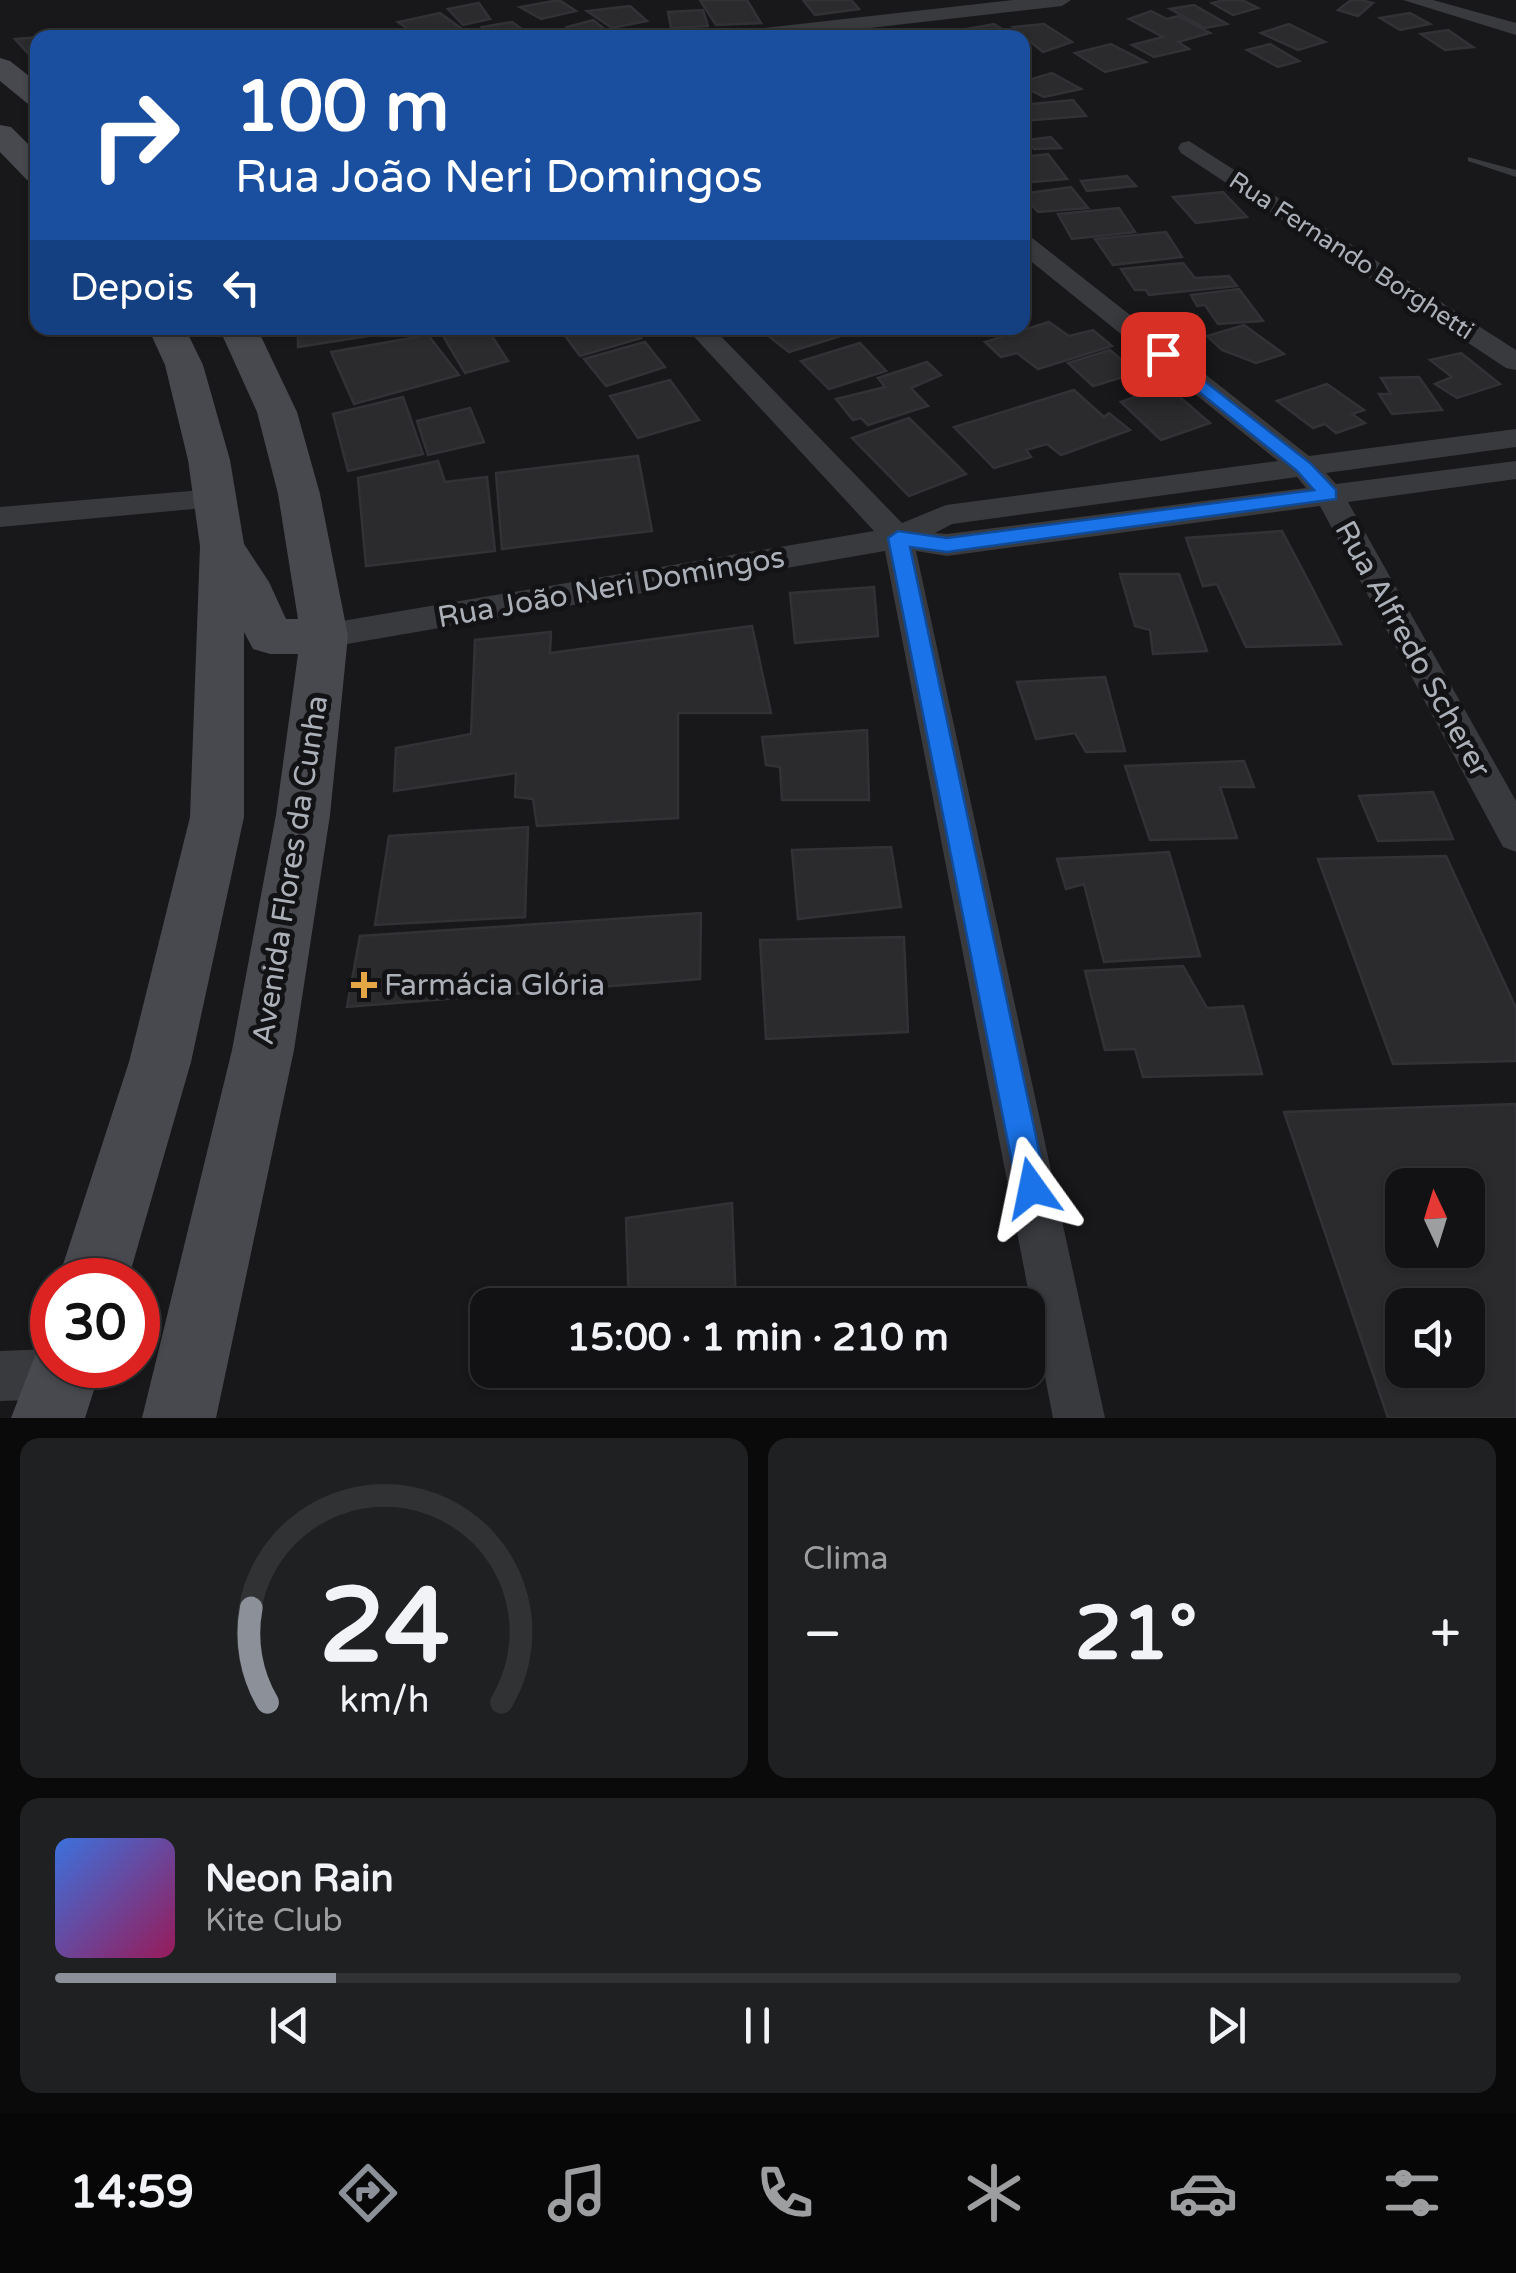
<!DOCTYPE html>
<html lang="pt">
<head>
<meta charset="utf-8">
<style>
	:root { --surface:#121214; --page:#1f2022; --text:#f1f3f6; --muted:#9c9ea0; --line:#313234; --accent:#8c9099 }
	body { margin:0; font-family:"Varela Round",sans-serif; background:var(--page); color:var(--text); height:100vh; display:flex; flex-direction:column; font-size:38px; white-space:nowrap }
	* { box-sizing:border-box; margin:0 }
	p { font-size:32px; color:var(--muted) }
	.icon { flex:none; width:55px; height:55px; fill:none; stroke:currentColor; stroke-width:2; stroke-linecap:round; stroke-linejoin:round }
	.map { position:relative; height:1418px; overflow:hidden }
	.sheet { display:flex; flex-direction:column; gap:20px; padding:20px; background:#0a0a0b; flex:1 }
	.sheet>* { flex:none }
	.hud { position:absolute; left:30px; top:30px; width:1000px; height:305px; border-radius:20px; box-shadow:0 2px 8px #0004,0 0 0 2px var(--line); background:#1a4fa0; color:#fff; overflow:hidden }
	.needle { width:65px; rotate:356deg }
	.buttons { position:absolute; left:1385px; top:1168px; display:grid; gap:20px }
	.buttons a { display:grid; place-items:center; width:100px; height:100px; border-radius:20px; background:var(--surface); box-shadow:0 2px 8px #0004,0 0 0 2px var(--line); font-size:50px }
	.speed { position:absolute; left:30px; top:1258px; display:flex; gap:20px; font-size:50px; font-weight:700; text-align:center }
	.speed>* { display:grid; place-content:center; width:130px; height:130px; border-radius:50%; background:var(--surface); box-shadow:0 2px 8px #0004,0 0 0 2px var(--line); line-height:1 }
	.speed .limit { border:15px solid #d22; background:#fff; color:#111 }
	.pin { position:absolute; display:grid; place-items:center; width:85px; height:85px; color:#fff; margin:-42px; border-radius:20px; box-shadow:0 5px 15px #0006 }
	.me { position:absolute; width:110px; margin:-55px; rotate:348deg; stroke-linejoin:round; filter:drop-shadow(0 0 8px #0008) }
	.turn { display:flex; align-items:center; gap:35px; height:210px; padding:0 40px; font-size:45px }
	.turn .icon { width:130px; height:130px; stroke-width:2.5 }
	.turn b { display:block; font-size:70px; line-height:85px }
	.then { display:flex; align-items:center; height:95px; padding:0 40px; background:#0003; gap:20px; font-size:38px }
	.big { font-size:75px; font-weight:700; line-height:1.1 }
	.sheet .widget { flex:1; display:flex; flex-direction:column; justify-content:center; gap:15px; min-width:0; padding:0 35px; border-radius:20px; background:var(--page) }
	.sheet .dial { align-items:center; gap:0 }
	.dial svg { height:260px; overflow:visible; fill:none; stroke:var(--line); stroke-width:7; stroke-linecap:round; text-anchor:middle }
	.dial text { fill:var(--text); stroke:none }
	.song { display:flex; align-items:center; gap:30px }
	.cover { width:120px; height:120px; border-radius:15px; background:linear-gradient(135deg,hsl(220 70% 55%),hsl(330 70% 35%)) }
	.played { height:10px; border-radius:5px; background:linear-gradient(90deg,var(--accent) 20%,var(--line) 20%) }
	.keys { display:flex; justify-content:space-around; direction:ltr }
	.heat { display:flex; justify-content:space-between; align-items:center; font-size:55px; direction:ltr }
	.sheet .tiles { flex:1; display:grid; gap:20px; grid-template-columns:1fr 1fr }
	.widget:last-child { grid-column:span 2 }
	.trip { position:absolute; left:470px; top:1288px; width:575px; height:100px; border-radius:20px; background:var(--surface); box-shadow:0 2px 8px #0004,0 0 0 2px var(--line); font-weight:700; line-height:100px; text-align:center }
	.dock { display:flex; height:160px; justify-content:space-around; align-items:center; background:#070708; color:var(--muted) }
	.dock .icon { width:70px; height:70px }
	.dock .active { color:var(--accent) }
	.dock b { font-size:45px; color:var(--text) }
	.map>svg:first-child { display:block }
	.building { fill:#2b2b2e; stroke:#323236; stroke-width:2.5; fill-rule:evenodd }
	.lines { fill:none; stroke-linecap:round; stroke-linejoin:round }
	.service { fill:#393a3e; fill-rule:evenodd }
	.minor { fill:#393a3e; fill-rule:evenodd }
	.secondary { fill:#47494e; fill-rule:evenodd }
	.route { fill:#1a73e8; stroke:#114b97; stroke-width:2.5 }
	.poi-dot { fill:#e5a745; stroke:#131315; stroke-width:4 }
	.labels { text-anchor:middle; stroke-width:10; stroke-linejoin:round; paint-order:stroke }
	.far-street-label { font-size:25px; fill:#abb0b8; stroke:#131315 }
	.street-label { font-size:30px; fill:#abb0b8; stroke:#131315 }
	.poi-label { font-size:30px; fill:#abb0b8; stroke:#131315; text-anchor:start }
</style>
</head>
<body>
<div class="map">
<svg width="1516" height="1418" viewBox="0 0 1516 1418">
	<rect width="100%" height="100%" fill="#18181a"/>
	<g class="building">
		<path d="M559 0 576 11 541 19 520 7Z"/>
		<path d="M700 0H747L761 23 716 25Z"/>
		<path d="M803 0H851L859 9 815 15Z"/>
		<path d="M1225 0H1242L1258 8 1233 15 1212 3Z"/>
		<path d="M1351 0H1360L1373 3 1358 16 1338 10Z"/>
		<path d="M479 3 490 19 463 25 448 9Z"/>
		<path d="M1194 5 1227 24 1205 28 1170 9Z"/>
		<path d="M630 6 647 21 612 28 587 11Z"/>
		<path d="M703 10 708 26 671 28 668 12Z"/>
		<path d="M1151 11 1167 19 1178 16 1210 33 1178 42 1189 49 1154 57 1132 45 1163 37 1129 19Z"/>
		<path d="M440 13 466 32 421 38 398 22Z"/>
		<path d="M1410 13 1430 24 1400 30 1380 18Z"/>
		<path d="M593 20 607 31 582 37 567 27Z"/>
		<path d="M512 22 534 38H494L482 27Z"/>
		<path d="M994 24 1016 38H971L961 30Z"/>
		<path d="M1044 24 1072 42 1043 52 1013 27Z"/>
		<path d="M1289 24 1325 42 1298 50 1261 33Z"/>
		<path d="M1448 30 1473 47 1445 50 1421 34Z"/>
		<path d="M103 32 112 38H38L36 62 15 39Z"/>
		<path d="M1111 44 1146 62 1105 72 1075 53Z"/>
		<path d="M1270 44 1299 61 1278 67 1247 50Z"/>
		<path d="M1052 73 1081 89 1044 97 1022 86V82Z"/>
		<path d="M1073 100 1086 116 1022 121V105Z"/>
		<path d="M1051 137 1061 148 1034 149 1027 140Z"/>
		<path d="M1048 154 1067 179 1022 183V157Z"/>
		<path d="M1127 176 1136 186 1087 191 1081 181Z"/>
		<path d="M1071 187 1088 208 1038 212 1022 194Z"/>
		<path d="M1223 192 1247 217 1196 223 1173 197Z"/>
		<path d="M1119 208 1135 232 1072 239 1058 214Z"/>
		<path d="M1166 232 1182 257 1113 265 1095 239Z"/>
		<path d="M1183 263 1195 278 1229 276 1237 286 1149 295 1146 290H1135L1121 269Z"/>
		<path d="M1239 289 1263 321 1218 324 1205 305 1197 306 1191 295Z"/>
		<path d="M1049 322 1069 336 1093 330 1112 346 1038 369 1017 353 1001 357 985 342Z"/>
		<path d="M1244 325 1284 354 1256 363 1222 350 1207 336Z"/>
		<path d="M298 328H375V335L298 347Z"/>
		<path d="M467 328H487L508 361 465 373 442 334Z"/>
		<path d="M633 328 641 338 580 356 560 329Z"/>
		<path d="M769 328H833L841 336 789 352 762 331Z"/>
		<path d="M428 335 459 375 354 404 331 352Z"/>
		<path d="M645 342 665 367 606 386 584 359Z"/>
		<path d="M860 343 886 371 829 389 801 361Z"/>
		<path d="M1110 350 1137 373 1093 386 1068 363Z"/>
		<path d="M1461 353 1500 384 1457 398 1435 384 1452 377 1430 360Z"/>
		<path d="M927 362 941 375 911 388 928 406 868 425 861 418 853 420 836 399 885 387 878 378Z"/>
		<path d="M1419 377 1442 410 1392 414 1379 394H1391L1381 378Z"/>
		<path d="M670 380 699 420 638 438 610 396Z"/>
		<path d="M1327 384 1364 410 1352 414 1365 423 1336 433 1325 424 1313 428 1277 401Z"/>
		<path d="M1166 385 1210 423 1161 440 1121 402Z"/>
		<path d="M1074 390 1104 417 1109 413 1130 430 1061 455 1047 444 1026 450 1031 457 994 468 954 427Z"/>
		<path d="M403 397 423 454 348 471 333 414Z"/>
		<path d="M470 408 484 442 428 455 417 421Z"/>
		<path d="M909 418 966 474 909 496 852 438Z"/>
		<path d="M638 456 652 531 502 549 496 473Z"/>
		<path d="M438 461 445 482 487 477 495 551 366 566 358 478Z"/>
		<path d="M1282 531 1309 582 1341 644 1246 647 1217 584 1203 586 1186 538Z"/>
		<path d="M1120 574H1179L1207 651 1153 654 1150 630 1135 626Z"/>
		<path d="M874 587 878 636 795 643 790 593Z"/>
		<path d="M752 626 771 713H678V818L537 826 533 799 515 797 516 773 394 791 396 748 471 734 475 640 551 632 550 653Z"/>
		<path d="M1105 677 1125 751 1086 752 1075 733 1036 739 1017 682Z"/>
		<path d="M867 730 869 800H782L780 767 766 765 762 737Z"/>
		<path d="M1244 761 1254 787H1220L1237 838 1150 840 1125 766Z"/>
		<path d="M1433 792 1453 839 1378 841 1359 796Z"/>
		<path d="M528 827 525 917 375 925 389 836Z"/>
		<path d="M891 847 901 907 798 919 792 850Z"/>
		<path d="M1169 852 1200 956 1104 962 1084 884 1066 889 1057 859Z"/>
		<path d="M1446 856 1516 1008V1061L1393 1064 1318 859Z"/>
		<path d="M701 913 700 979 347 1007 360 936Z"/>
		<path d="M904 937 908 1032 766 1039 760 940Z"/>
		<path d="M1183 966 1207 1008 1243 1006 1262 1074 1143 1077 1135 1049 1105 1050 1085 971Z"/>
		<path d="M1516 1104V1418H1388L1284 1112ZM1402 1185H1468V1250H1402ZM1402 1305H1468V1370H1402Z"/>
		<path d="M732 1203 736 1305H629L626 1218Z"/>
	</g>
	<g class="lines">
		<path class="service" d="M1468 157 1516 170V177L1468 161Z"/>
		<g class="minor">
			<path d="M1013 0H1071L1062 6 783 38H719L728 32Z"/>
			<path d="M1403 0H1433L1516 23V35Z"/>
			<path d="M1189 141 1516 350V370L1506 368 1181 153 1178 148 1181 143Z"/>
			<path d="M1022 235 1031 237 1309 456 1516 429V447L1326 473 1336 484 1516 461V479L1348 502 1516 801V852L1503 847 1320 506 947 556 916 551 1105 1418H1053L885 551 324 648 312 645 307 636 312 627 324 624 874 531 686 328H713L902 523 946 505 1278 461 1022 254ZM1297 477 1306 488 947 534 935 533 952 524Z"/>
			<path d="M214 489 225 492 229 499 225 506 0 527V507Z"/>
			<path d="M52 1349V1365H86L89 1374 82 1392 64 1399 0 1401V1351Z"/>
		</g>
		<g class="secondary">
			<path d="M0 58 10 61 38 83V107L28 104 0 81Z"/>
			<path d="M0 125 11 127 38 154V183L27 180 0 152Z"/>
			<path d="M148 328H185L203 365 230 460 244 544 269 582 286 619H298L278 494 257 412 219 328H257L297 412 320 494 348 636 330 815 294 1050 216 1418H142L232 1050 276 815 298 654H270L253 649 244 632V817L191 1062 128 1280H58L129 1062 190 817 200 546 188 460 165 365Z"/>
			<path d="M52 1335V1365H102L85 1418H11L41 1340Z"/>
		</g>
	</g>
	<path class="route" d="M1163 349 1310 463 1336 490V499L947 552 910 547 1047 1188 1042 1199 1032 1204 1021 1199 1017 1188 888 538 898 531 947 538 1314 490 1297 471 1157 358 1155 354Z"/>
	<path class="poi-dot" d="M359 970h10v10h10v10h-10v10h-10v-10h-10v-10h10z"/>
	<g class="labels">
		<g class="far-street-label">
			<text transform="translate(1352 255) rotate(33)" y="9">Rua Fernando Borghetti</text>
		</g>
		<g class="street-label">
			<text transform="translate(611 587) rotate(-10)" y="10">Rua João Neri Domingos</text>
			<text transform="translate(1413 649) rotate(61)" y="10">Rua Alfredo Scherer</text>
			<text transform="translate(290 870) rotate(-81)" y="10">Avenida Flores da Cunha</text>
		</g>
		<g class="poi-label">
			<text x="384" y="995">Farmácia Glória</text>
		</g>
	</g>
</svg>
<div class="buttons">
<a><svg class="needle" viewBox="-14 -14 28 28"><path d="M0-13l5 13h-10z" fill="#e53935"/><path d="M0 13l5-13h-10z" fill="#9c9ea0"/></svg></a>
<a><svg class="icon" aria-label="sound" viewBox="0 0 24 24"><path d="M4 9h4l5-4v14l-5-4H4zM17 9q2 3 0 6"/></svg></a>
</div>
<div class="speed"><div class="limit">30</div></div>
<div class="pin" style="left:1163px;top:354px;background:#d93025"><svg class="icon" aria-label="arrive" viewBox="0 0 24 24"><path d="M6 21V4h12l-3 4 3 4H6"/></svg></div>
<svg class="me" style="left:1032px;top:1188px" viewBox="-20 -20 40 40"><path d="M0-17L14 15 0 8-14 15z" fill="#1a73e8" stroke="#fff" stroke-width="4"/></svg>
<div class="trip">15:00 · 1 min · 210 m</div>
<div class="hud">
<div class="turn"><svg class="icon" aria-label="right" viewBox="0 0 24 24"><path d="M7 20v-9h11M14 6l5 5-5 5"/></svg><div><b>100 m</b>Rua João Neri Domingos</div></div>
<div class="then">Depois<svg class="icon" aria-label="left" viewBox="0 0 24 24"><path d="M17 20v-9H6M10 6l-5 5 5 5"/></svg></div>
</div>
</div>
<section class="sheet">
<div class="tiles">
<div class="widget dial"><svg viewBox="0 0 100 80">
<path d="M14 69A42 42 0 1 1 86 69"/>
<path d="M14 69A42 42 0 0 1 9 40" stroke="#8c9099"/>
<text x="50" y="56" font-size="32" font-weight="700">24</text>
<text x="50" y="72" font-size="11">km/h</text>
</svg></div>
<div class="widget"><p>Clima</p>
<div class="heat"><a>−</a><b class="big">21°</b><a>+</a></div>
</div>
<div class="widget">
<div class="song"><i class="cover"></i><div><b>Neon Rain</b><p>Kite Club</p></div></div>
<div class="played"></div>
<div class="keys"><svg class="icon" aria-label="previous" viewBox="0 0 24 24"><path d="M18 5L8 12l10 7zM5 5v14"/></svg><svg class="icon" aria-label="pause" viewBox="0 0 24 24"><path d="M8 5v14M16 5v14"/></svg><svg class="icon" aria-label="next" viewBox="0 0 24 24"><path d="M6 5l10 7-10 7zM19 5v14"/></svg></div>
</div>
</div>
</section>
<nav class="dock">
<b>14:59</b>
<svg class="icon active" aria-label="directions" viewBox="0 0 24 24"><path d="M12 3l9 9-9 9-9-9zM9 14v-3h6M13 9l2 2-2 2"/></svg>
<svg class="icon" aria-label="music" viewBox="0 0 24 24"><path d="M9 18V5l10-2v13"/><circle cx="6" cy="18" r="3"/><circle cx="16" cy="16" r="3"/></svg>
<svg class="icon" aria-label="phone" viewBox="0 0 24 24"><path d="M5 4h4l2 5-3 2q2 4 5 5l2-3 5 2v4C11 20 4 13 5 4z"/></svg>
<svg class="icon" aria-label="climate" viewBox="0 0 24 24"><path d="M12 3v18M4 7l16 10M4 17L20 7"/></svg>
<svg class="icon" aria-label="car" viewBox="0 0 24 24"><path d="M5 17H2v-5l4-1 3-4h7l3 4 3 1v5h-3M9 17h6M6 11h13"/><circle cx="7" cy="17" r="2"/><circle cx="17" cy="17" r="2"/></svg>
<svg class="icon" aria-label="filters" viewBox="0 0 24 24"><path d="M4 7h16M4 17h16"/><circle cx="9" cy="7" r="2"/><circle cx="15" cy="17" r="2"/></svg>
</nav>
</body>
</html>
